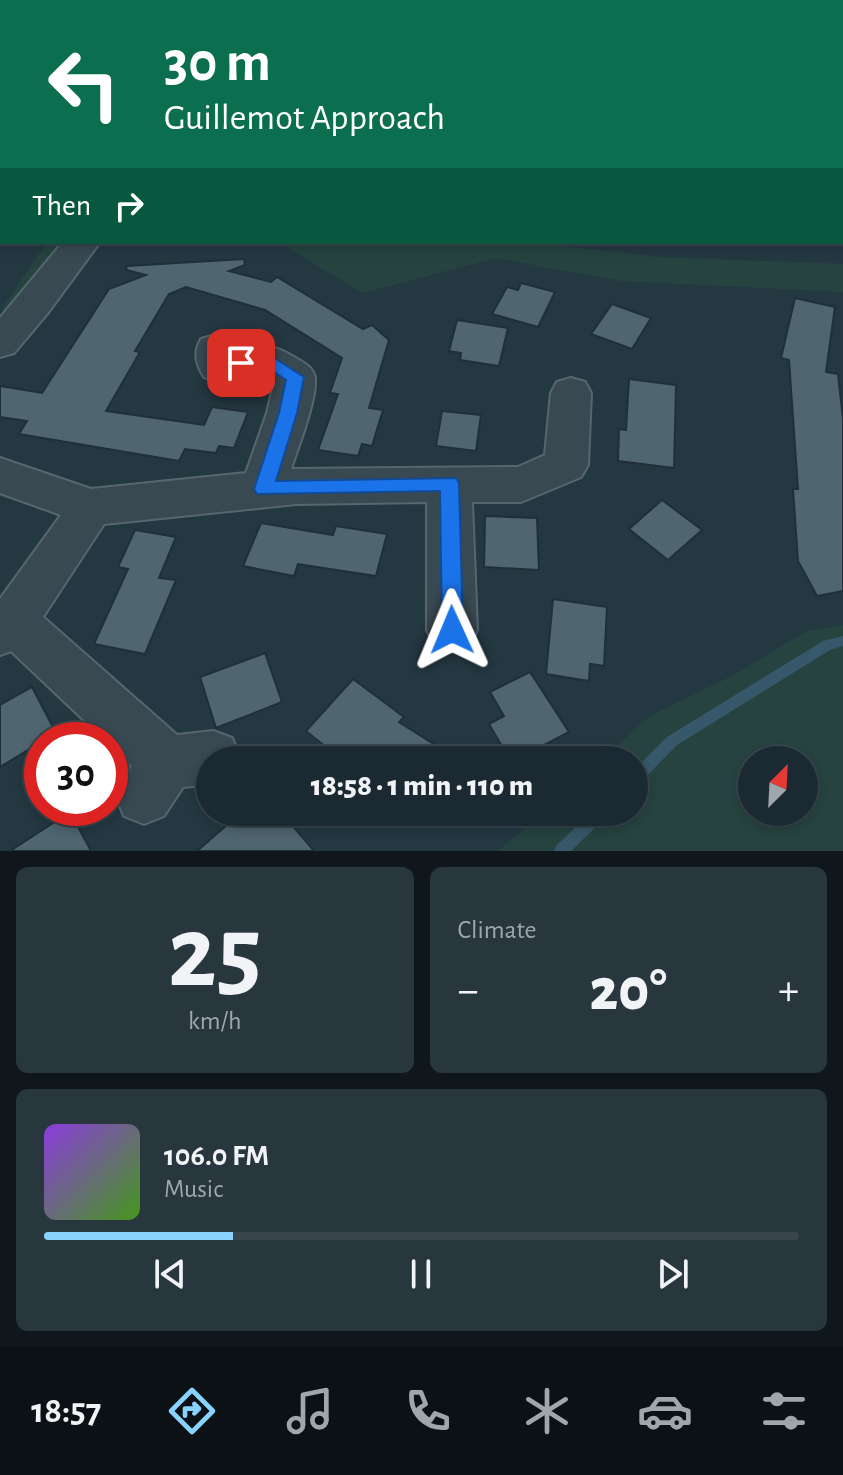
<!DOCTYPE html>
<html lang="en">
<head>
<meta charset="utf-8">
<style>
	:root { --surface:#1b2a32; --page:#28363e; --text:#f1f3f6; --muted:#a0a7ac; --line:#39464d; --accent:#88d2fe }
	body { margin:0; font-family:"Alegreya Sans",sans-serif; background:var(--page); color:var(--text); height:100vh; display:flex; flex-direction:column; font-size:30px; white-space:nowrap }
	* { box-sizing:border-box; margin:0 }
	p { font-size:26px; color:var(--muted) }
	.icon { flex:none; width:44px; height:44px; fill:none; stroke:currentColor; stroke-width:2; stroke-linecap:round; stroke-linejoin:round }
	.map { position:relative; height:851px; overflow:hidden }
	.sheet { display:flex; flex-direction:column; gap:16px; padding:16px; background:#0f171c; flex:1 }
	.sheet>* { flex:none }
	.hud { position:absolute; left:0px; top:0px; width:844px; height:244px; box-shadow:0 4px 12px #0003,0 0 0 2px var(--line); background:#0b6e4f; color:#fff; overflow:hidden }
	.needle { width:52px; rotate:24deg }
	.buttons { position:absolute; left:738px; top:746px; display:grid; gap:16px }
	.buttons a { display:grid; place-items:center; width:80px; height:80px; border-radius:50%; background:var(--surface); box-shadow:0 4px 12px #0003,0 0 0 2px var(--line); font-size:40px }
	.speed { position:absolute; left:24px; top:722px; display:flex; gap:16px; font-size:40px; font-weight:700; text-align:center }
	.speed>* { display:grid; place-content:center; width:104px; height:104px; border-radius:50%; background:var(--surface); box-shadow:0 4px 12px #0003,0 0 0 2px var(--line); line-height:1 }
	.speed .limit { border:12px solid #d22; background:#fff; color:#111 }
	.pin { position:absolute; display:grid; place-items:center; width:68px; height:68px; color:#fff; margin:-34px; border-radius:16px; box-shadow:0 4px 12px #0006 }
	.me { position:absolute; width:88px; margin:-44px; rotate:359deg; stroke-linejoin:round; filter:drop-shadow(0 0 6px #0008) }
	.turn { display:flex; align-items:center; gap:28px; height:168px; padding:0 32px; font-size:36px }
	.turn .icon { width:104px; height:104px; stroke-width:2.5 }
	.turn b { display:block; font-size:56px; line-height:68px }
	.then { display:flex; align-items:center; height:76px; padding:0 32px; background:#0003; gap:16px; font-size:30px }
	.big { font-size:60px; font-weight:800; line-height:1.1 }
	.sheet .tile { flex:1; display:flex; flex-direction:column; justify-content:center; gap:12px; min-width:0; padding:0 28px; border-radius:12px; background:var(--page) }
	.sheet .dial { align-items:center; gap:0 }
	.dial b { font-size:104px; line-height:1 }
	.song { display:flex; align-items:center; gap:24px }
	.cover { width:96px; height:96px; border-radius:12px; background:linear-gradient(135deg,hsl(270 70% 55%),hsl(100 70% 35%)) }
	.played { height:8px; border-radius:4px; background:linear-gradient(90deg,var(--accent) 25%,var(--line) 25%) }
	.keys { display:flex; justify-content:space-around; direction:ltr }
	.heat { display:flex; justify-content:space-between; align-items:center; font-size:44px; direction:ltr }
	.sheet .tiles { flex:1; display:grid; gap:16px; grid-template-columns:1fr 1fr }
	.tile:last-child { grid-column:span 2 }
	.trip { position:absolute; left:196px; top:746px; width:452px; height:80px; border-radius:40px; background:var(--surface); box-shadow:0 4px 12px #0003,0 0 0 2px var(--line); font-weight:800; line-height:80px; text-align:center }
	.tabs { display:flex; height:128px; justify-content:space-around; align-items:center; background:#0b1114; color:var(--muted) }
	.tabs .icon { width:56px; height:56px }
	.tabs .current { color:var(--accent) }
	.tabs b { font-size:36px; color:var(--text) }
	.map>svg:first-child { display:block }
	.green { fill:#264340; fill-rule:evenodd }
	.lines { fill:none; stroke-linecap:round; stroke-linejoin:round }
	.stream { fill:#37586a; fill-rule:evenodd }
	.building { fill:#4f6570; stroke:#1f3039; stroke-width:2 }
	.minor-casing { stroke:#56666f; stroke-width:4 }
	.minor { fill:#394952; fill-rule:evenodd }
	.route { fill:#1a73e8; stroke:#114b97; stroke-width:2 }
</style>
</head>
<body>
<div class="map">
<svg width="843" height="851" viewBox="0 0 843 851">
	<rect width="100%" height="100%" fill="#243842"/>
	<g class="green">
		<path d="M145 0H434L438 2H149Z"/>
		<path d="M47 242H66L15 308 1 310Z"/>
		<path d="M278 242H526L663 257 843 264V292L621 281 496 258 363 293Z"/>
		<path d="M843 625V851H498L544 812H634V760H601L650 716 734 675 807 631ZM804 760V812H752V760Z"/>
	</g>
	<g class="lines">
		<g class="stream">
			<path d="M843 636V646L830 650 677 745 639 784 634 785V770L667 737 823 641Z"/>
			<path d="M591 812H608L606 817 571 851H554L556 846Z"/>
		</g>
	</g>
	<g class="building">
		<path d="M244 259 245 265 229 271 271 282 277 277 363 329 372 325 389 340 369 408 383 410 372 446 362 444 358 456 318 450 338 394 330 393 342 358 265 310 186 287 169 294 135 351 140 352 106 411 204 425 212 407 248 412 234 448 219 446 216 453 185 449 179 461 19 434 27 421 0 417V386L42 393 109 289 146 275 126 270 127 266Z"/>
		<path d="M521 283 555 292 538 327 492 314 507 287 518 290Z"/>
		<path d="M795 298 835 307 826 372 838 374 843 419V591L817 596 798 561 793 489H798L789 360 781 358Z"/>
		<path d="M612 304 651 318 632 349 591 334Z"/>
		<path d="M457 320 508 328 499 366 460 360 461 353 449 351Z"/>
		<path d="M629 379 676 385 674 468 618 461 619 429 626 430Z"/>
		<path d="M442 411 481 415 476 451 436 446Z"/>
		<path d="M662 500 702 530 668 560 629 529Z"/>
		<path d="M485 516 537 518 539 570 484 567Z"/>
		<path d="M261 523 333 535 336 526 387 534 376 576 298 564 294 576 243 566Z"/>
		<path d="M135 530 176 537 159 578 176 580 145 654 94 644 128 569 118 567Z"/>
		<path d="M553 599 607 607 604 666 590 664 589 681 546 674Z"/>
		<path d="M265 653 282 702 216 728 200 677Z"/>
		<path d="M530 672 569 732 516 760H510L489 724 504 716 490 692Z"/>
		<path d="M353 679 404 717 399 722 459 760H342L306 731Z"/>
		<path d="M32 687 56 733 0 767V705Z"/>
		<path d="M70 812 91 851H10Z"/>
		<path d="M242 812H281L314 851H197Z"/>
	</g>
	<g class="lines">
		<g class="minor-casing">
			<g id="minor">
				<path d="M92 0H122L123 2H93Z"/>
				<rect x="0" y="45" width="2" height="18"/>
				<rect x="842" y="125" width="1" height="19"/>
				<path d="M63 242H100L47 314 14 353 0 357V318Z"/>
				<path d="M215 335 229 339 235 350C262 345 269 342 294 357 302 362 314 367 315 378 317 400 298 447 291 469L518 467 545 455 551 393 557 382 571 378 585 382 591 393 588 465 581 477 521 502H472L477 630 470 646 452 652 434 646 427 630V502L296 504 104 524 43 617 177 735 213 731 232 738 240 757 239 760H210V784L183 787 164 816 144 824 124 816 116 796 132 766 110 745V740H105L11 651 0 655V599L61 515 0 493V458L91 489 246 473 267 413 274 383 259 373 218 381 204 377C196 364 193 353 201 339Z"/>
			</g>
		</g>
		<use href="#minor" class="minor"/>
	</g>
	<path class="route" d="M265 352 304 377 297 413 276 481 456 478 459 483 463 630 460 636 452 639 445 636 442 630 440 491 257 494 254 489 279 413 286 380 263 365 241 369 233 363 235 358Z"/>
</svg>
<div class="buttons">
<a><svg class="needle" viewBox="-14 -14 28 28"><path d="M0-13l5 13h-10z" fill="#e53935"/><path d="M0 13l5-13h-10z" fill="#a0a7ac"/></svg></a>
</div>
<div class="speed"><div class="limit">30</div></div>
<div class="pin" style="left:241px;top:363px;background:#d93025"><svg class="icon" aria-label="arrive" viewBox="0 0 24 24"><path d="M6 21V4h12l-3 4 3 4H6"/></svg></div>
<svg class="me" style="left:452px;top:630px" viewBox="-20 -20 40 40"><path d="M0-17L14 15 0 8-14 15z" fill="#1a73e8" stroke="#fff" stroke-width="4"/></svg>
<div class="trip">18:58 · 1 min · 110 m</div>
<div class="hud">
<div class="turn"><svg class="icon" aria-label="left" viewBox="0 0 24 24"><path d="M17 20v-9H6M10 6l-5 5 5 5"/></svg><div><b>30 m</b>Guillemot Approach</div></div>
<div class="then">Then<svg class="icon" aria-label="right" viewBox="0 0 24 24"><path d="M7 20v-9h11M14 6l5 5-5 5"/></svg></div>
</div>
</div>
<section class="sheet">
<div class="tiles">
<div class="tile dial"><b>25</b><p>km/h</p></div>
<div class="tile"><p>Climate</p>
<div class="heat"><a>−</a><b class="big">20°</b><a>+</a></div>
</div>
<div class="tile">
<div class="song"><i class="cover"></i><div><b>106.0 FM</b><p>Music</p></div></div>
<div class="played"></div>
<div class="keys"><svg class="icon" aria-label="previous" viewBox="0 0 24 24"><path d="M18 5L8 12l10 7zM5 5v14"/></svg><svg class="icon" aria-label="pause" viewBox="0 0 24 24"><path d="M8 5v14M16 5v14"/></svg><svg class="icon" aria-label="next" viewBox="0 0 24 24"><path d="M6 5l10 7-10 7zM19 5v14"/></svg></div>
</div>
</div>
</section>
<nav class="tabs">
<b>18:57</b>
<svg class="icon current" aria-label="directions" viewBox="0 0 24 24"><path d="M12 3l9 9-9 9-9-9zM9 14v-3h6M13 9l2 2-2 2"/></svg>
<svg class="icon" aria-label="music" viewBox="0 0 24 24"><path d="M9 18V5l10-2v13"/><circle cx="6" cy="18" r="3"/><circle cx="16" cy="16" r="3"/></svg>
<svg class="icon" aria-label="phone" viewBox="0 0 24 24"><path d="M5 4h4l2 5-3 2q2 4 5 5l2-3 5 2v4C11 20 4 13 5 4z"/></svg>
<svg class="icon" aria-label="climate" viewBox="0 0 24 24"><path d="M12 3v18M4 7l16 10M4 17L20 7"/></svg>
<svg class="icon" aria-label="car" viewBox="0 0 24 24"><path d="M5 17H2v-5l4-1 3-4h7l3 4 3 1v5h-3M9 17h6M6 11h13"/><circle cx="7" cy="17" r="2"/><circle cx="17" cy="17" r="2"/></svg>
<svg class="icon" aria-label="filters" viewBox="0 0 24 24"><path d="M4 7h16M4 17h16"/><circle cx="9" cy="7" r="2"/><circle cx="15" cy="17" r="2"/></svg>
</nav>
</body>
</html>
